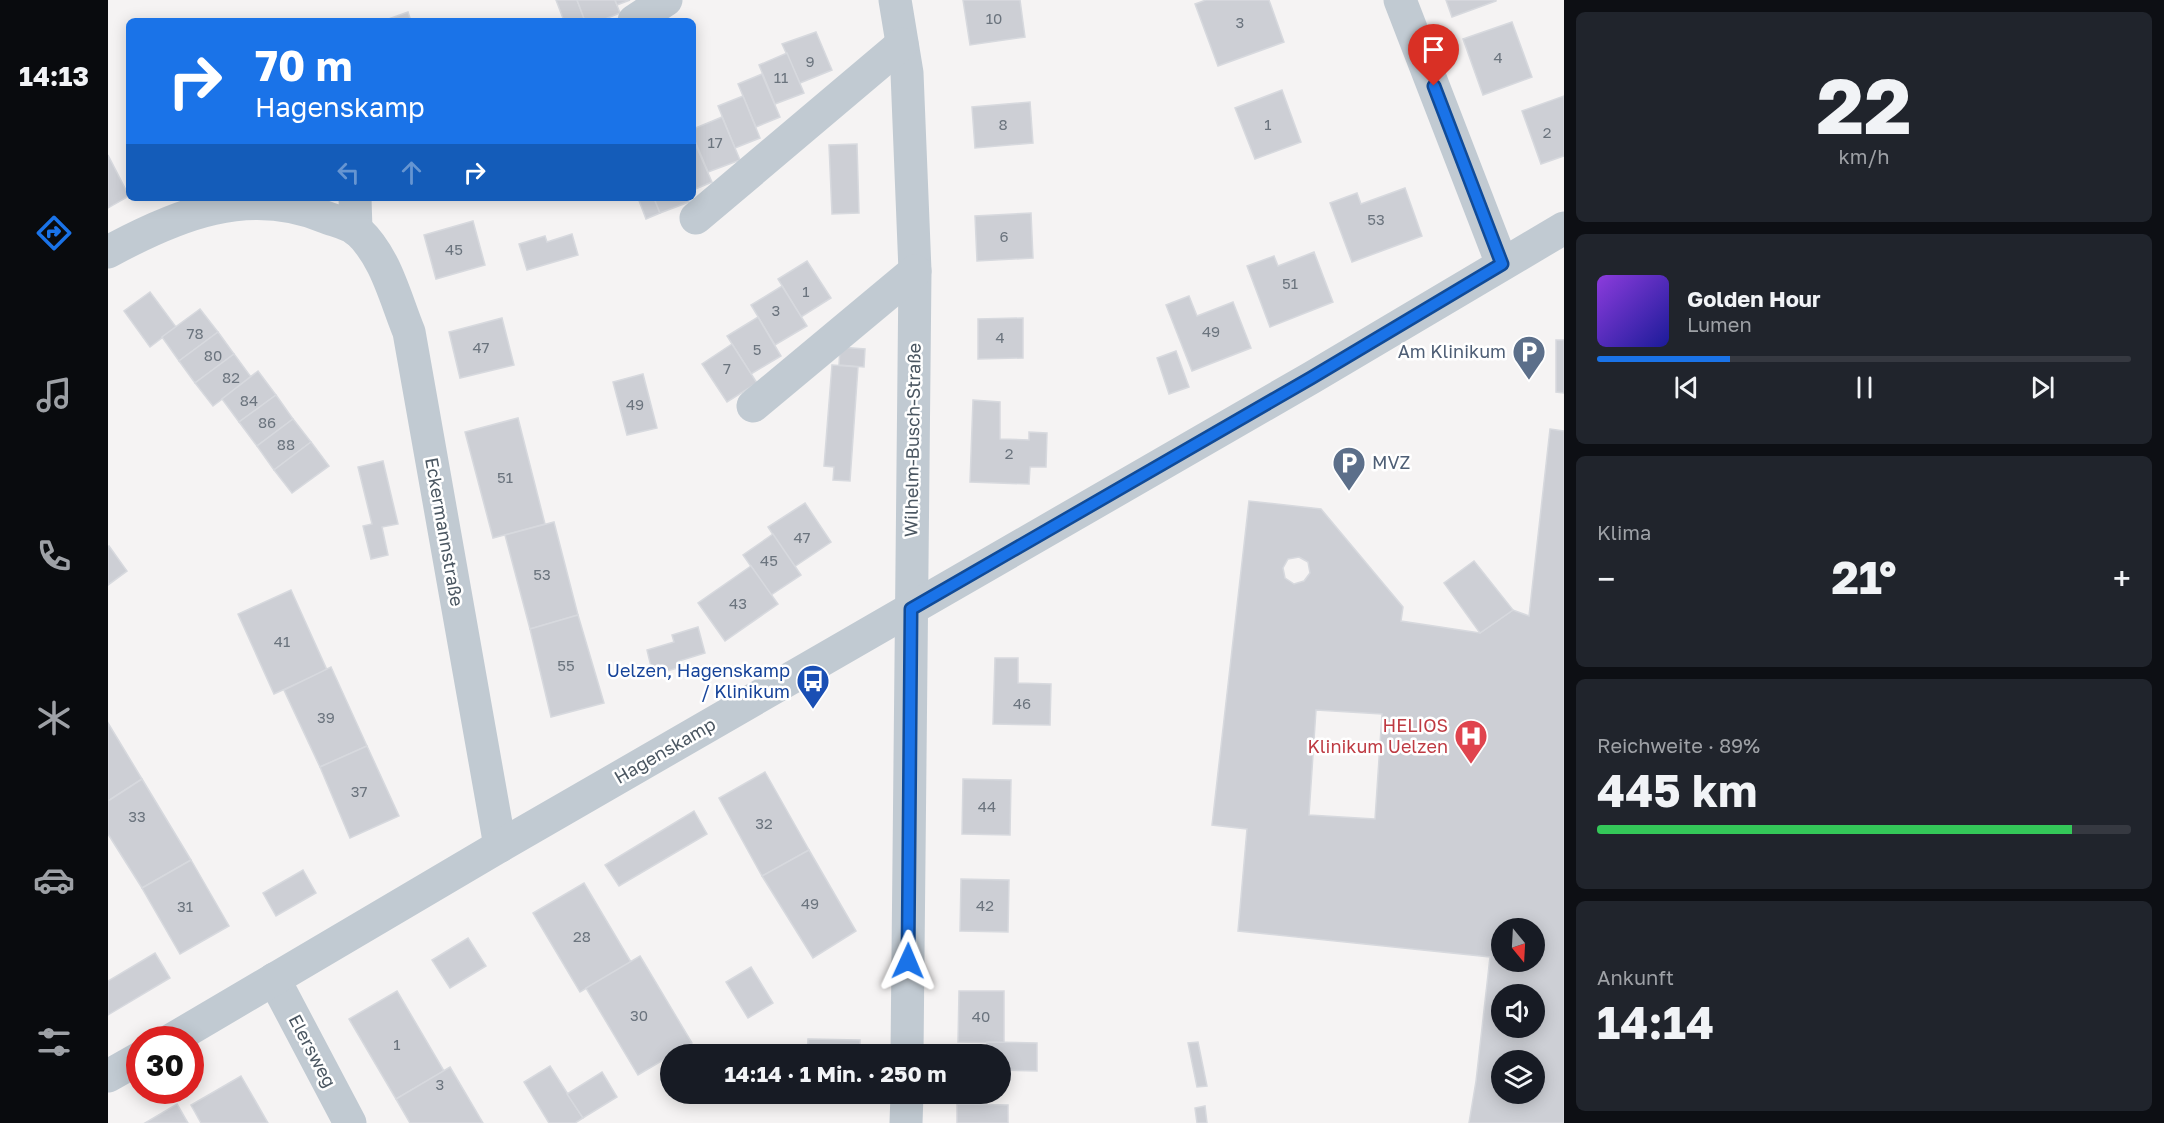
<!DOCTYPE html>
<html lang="de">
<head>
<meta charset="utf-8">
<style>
	:root { --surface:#171b24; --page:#20242c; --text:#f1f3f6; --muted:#9ea1a6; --line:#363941; --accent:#1a73e8 }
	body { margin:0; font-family:"Golos Text",sans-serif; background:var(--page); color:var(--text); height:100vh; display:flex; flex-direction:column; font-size:22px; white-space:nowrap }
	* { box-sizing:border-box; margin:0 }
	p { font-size:20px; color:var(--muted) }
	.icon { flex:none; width:33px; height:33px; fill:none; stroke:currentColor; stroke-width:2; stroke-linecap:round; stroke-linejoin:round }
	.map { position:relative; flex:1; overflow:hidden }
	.drawer { display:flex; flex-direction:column; gap:12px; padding:12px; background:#0d0f14; width:600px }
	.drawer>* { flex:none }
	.hud { position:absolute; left:18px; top:18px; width:570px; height:183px; border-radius:9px; box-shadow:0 3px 15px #0003; background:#1a73e8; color:#fff; overflow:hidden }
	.needle { width:39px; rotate:162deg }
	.controls { position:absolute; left:1383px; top:918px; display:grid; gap:12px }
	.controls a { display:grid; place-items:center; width:54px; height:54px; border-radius:50%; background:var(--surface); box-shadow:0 3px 15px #0003; font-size:30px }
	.speed { position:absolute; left:18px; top:1026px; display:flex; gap:12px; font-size:30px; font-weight:700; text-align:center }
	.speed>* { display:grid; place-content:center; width:78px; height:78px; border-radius:50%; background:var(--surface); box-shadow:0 3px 15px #0003; line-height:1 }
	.speed .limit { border:9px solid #d22; background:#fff; color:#111 }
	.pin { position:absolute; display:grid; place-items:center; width:51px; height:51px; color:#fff; margin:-62px -26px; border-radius:50% 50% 50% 0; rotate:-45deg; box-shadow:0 0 6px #0007 }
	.pin .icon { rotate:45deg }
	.me { position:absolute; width:66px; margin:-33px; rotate:1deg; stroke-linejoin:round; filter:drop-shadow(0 0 4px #0008) }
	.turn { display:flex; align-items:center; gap:21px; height:126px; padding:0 30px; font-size:27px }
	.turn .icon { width:78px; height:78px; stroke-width:2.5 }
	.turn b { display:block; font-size:42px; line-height:51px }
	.lanes { display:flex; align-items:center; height:57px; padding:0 30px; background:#0003; justify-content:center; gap:30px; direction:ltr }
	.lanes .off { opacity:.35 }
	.big { font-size:45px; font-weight:700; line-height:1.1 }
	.drawer .tile { flex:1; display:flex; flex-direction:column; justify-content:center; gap:9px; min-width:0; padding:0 21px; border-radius:9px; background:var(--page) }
	.drawer .dial { align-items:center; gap:0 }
	.dial b { font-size:78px; line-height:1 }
	.song { display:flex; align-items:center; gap:18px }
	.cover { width:72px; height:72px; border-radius:9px; background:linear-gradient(135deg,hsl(270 70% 55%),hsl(240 70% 35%)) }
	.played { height:6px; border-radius:3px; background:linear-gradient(90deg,var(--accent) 25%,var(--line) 25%) }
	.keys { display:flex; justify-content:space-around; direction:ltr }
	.heat { display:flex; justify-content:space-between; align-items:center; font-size:33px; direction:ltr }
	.charge { height:9px; border-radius:4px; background:linear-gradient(90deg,#34c759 89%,var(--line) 0) }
	.trip { position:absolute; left:552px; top:1044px; width:351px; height:60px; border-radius:30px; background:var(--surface); box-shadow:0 3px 15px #0003; font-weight:700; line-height:60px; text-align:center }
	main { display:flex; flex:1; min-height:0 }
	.menu { display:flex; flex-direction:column; width:108px; justify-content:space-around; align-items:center; background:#090b0e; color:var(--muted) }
	.menu .icon { width:42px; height:42px }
	.menu .current { color:var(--accent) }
	.menu b { font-size:27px; color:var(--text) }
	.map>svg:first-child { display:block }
	.building { fill:#cdcfd5; stroke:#d7d9de; stroke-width:1.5; fill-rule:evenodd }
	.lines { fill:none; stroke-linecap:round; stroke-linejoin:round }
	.minor { stroke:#c1cad2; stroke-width:33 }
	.route-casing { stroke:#114b97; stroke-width:15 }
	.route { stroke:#1a73e8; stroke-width:10 }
	.labels { text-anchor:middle; stroke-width:5; stroke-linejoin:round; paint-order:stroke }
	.number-label { font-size:15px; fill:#6b747e }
	.service-label { font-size:18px; fill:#4e5e75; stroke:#fff; text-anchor:end }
	.street-label { font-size:18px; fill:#4a5661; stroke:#fff }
	.transit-label { font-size:18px; fill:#164399; stroke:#fff; text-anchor:end }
	.health-label { font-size:18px; fill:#be3a42; stroke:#fff; text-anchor:end }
</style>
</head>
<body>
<main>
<nav class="menu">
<b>14:13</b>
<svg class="icon current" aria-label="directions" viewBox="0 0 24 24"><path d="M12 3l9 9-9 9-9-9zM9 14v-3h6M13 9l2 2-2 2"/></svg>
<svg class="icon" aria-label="music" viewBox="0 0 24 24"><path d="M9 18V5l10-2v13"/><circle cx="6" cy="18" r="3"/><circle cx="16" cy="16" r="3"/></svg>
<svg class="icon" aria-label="phone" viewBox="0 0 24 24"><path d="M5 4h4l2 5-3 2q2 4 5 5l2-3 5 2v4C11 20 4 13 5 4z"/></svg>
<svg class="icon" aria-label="climate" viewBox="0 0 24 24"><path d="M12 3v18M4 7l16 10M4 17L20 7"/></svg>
<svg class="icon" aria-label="car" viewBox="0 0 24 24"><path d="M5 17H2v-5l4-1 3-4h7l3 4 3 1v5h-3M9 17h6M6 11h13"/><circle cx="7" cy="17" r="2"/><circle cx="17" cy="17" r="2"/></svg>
<svg class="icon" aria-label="filters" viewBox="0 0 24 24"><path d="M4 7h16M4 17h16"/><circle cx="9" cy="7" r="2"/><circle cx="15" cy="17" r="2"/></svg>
</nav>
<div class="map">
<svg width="1456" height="1123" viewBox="0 0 1456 1123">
	<rect width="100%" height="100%" fill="#f5f3f3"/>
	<g class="building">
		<path d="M448 0H469L477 21H456Z"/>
		<path d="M469 0H507L512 13 492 21H477Z"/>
		<path d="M507 0H522L509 5Z"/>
		<path d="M855 0H912L917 37 862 45Z"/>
		<path d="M1098 0H1161L1176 42 1110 66 1087 4Z"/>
		<path d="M1338 0H1388V1L1344 17Z"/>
		<path d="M300 12 303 21H275Z"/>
		<path d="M1404 22 1424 77 1375 95 1355 39Z"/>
		<path d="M708 32 724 70 692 83 674 44Z"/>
		<path d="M679 53 696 93 667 104 651 65Z"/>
		<path d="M654 74 672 117 648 127 630 84Z"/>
		<path d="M1174 90 1193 142 1147 159 1127 108Z"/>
		<path d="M635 96 652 138 627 148 610 106Z"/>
		<path d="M1456 96V156L1433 164 1414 111Z"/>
		<path d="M922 102 925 143 867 148 864 107Z"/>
		<path d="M614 117 632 160 600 172 585 136V129Z"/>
		<path d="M585 139 604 182 585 190Z"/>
		<path d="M749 144 751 213 724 214 721 145Z"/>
		<path d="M0 155 21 196 0 208Z"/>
		<path d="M1297 188 1314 236 1244 262 1222 203 1249 193 1253 204Z"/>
		<path d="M530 198H546L552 213 538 219Z"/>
		<path d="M546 198H579L581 202 552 213Z"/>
		<path d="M923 213 925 258 869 261 867 216Z"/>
		<path d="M365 221 377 265 328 279 316 235Z"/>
		<path d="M464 234 470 255 419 270 411 244 437 236 439 242Z"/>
		<path d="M1206 252 1225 302 1162 327 1139 266 1166 256 1170 266Z"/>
		<path d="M699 261 723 298 693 317 670 279Z"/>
		<path d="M674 286 699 326 667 345 643 305Z"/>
		<path d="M42 292 68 327 42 347 16 311Z"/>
		<path d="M1081 296 1089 316 1125 302 1143 348 1084 371 1058 305Z"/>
		<path d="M92 309 110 332 71 361 54 337Z"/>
		<path d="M650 317 673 356 643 374 619 336Z"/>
		<path d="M394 318 406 365 352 378 341 332Z"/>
		<path d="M915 318V358L870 359V319Z"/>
		<path d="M110 332 126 354 87 383 71 361Z"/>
		<path d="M1448 340H1456V393L1448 392Z"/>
		<path d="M624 344 649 383 619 402 594 364Z"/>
		<path d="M732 347 757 349 756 367 731 365Z"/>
		<path d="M1068 351 1081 387 1061 394 1049 358Z"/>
		<path d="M126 354 143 377 105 406 87 383Z"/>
		<path d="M724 365 750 367 742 481 725 480 726 467 716 466Z"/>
		<path d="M150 371 168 395 131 422 114 399Z"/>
		<path d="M535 374 549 428 519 435 505 382Z"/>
		<path d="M168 395 185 419 149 446 131 422Z"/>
		<path d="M865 400 892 402V439L921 440V432L939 433 938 467H922L921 484 862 482Z"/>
		<path d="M410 418 437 524 385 538 357 432Z"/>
		<path d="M185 419 203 442 166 470 149 446Z"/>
		<path d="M1442 429 1456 431V1123H1361L1368 1081 1382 957 1130 931 1139 829 1104 825 1141 501 1213 509 1295 607 1293 621 1372 633 1405 610 1421 616ZM1191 557 1200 562 1202 573 1196 581 1186 584 1177 578 1175 568 1180 559ZM1208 710 1274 714 1267 819 1201 815ZM1394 928H1426V962H1394ZM1394 994H1426V1028H1394ZM1394 1060H1426V1094H1394Z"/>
		<path d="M203 442 221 466 184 493 166 470Z"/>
		<path d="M275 461 290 524 274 527 280 555 263 559 255 526 264 524 250 467Z"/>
		<path d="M697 503 723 542 686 567 660 527Z"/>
		<path d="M446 522 470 615 422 629 397 535Z"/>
		<path d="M665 534 693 575 663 595 635 555Z"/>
		<path d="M1 546 19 571 0 585V547Z"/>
		<path d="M1366 561 1405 610 1372 633 1336 583Z"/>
		<path d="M643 566 670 604 617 641 590 603Z"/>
		<path d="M183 590 219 670 166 694 130 614Z"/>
		<path d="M470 615 496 703 443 717 422 629Z"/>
		<path d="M590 627 597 653 571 661 573 667 545 675 539 650 566 642 564 635Z"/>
		<path d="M887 658H910V683L943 684 942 725 885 724Z"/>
		<path d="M223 667 259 746 212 767 176 690Z"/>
		<path d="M0 723 34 779 0 801Z"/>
		<path d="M259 746 291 816 242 838 212 767Z"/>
		<path d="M657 772 701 850 654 876 611 798Z"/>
		<path d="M34 779 83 860 34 888 0 834V801Z"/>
		<path d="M855 779 903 780 902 835 854 834Z"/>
		<path d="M586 811 599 834 511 886 497 865Z"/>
		<path d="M701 850 748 931 705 958 654 876Z"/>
		<path d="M83 860 121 926 72 954 34 888Z"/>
		<path d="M195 870 208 893 168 916 155 893Z"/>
		<path d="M853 879 901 880 900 932 852 931Z"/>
		<path d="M476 883 523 962 472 992 425 913Z"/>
		<path d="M360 938 378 966 342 988 324 960Z"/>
		<path d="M47 953 62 978 0 1015V981Z"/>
		<path d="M532 956 584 1043 530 1075 478 988Z"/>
		<path d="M643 967 665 1003 640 1018 618 982Z"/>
		<path d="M289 991 336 1071 288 1099 241 1019Z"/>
		<path d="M851 991H896V1043L850 1042Z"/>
		<path d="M700 1039 752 1040V1054H699Z"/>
		<path d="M879 1042 929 1043V1071L892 1070V1054H879Z"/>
		<path d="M1090 1042 1099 1086 1089 1087 1080 1043Z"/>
		<path d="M442 1066 475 1118 467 1123H441L416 1082Z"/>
		<path d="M342 1067 375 1123H302L288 1099Z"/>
		<path d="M494 1072 509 1097 475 1118 459 1094Z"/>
		<path d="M133 1076 160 1123H93L83 1105Z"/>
		<path d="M69 1104 80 1123H37Z"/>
		<path d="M849 1104 900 1105V1123H849Z"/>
		<path d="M1097 1106 1099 1123H1089L1087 1108Z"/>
	</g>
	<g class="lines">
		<g class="minor">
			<path d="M787 0 799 73 807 271 799 1054"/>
			<path d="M1292 0 1394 264"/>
			<path d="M526 21 558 0"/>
			<path d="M247 198 248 230"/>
			<path d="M588 218 794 44"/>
			<path d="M0 252C68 215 140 185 217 217 227 221 242 224 250 231 278 257 287 298 301 332L392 846"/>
			<path d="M645 406 807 271"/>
			<path d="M166 979 242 1123"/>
			<path d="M63 1040 392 846 1203 378 1456 228"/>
			<path d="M0 1076 32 1058"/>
			<path d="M798 1123 799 1094"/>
		</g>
	</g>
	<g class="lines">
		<g class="route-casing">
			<path id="route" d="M800 961 803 609 1203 378 1394 264 1326 86"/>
		</g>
		<use href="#route" class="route"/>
	</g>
	<defs>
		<g id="parking-pin" transform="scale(1.725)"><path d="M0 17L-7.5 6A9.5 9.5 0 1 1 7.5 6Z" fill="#5c6f8a" stroke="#fff"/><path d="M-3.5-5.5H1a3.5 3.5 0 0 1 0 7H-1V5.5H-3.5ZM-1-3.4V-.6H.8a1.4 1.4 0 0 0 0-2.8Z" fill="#fff"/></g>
		<g id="bus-pin" transform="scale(1.725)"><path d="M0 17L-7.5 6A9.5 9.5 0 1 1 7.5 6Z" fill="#1a4fb4" stroke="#fff"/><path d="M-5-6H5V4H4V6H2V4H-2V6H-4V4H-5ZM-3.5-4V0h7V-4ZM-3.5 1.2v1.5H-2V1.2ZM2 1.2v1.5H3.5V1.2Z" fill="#fff"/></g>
		<g id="hospital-pin" transform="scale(1.725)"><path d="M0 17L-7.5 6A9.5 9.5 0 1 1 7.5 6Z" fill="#e0444e" stroke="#fff"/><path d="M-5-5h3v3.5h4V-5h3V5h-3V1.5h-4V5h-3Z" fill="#fff"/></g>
	</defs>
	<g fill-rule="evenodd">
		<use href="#parking-pin" x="1421" y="352"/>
		<use href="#parking-pin" x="1241" y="463"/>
		<use href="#bus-pin" x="705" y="681"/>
		<use href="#hospital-pin" x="1363" y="736"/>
	</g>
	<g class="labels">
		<g class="number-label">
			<text x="886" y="24">10</text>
			<text x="1132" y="28">3</text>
			<text x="1390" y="63">4</text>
			<text x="702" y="67">9</text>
			<text x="673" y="83">11</text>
			<text x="895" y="130">8</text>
			<text x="1160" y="130">1</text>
			<text x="1439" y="138">2</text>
			<text x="607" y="148">17</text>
			<text x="1268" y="225">53</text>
			<text x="896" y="242">6</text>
			<text x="346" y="255">45</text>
			<text x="1182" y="289">51</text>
			<text x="698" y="297">1</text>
			<text x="668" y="316">3</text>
			<text x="1103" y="337">49</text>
			<text x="87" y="339">78</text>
			<text x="892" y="343">4</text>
			<text x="373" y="353">47</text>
			<text x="649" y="355">5</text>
			<text x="105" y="361">80</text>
			<text x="619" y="374">7</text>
			<text x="123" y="383">82</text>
			<text x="141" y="406">84</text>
			<text x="527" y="410">49</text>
			<text x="159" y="428">86</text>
			<text x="178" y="450">88</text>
			<text x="901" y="459">2</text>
			<text x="397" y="483">51</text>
			<text x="694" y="543">47</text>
			<text x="661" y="566">45</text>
			<text x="434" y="580">53</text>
			<text x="630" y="609">43</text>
			<text x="174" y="647">41</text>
			<text x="458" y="671">55</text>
			<text x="914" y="709">46</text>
			<text x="218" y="723">39</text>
			<text x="251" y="797">37</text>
			<text x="879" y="812">44</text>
			<text x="29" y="822">33</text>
			<text x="656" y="829">32</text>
			<text x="702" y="909">49</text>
			<text x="877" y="911">42</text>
			<text x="77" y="912">31</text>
			<text x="474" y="942">28</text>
			<text x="531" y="1021">30</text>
			<text x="873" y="1022">40</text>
			<text x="289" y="1050">1</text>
			<text x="332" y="1090">3</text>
		</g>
		<g class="service-label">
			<text x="1398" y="358">Am Klinikum</text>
			<text x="1264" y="469" text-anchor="start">MVZ</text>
		</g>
		<g class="street-label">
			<text transform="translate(805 440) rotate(-89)" y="6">Wilhelm-Busch-Straße</text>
			<text transform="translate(336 532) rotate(80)" y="6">Eckermannstraße</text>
			<text transform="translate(557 751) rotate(-30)" y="6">Hagenskamp</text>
			<text transform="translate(204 1051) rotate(62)" y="6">Elersweg</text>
		</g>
		<g class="transit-label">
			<text x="682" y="677">Uelzen, Hagenskamp<tspan x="682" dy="21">/ Klinikum</tspan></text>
		</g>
		<g class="health-label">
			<text x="1340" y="732">HELIOS<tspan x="1340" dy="21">Klinikum Uelzen</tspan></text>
		</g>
	</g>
</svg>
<div class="controls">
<a><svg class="needle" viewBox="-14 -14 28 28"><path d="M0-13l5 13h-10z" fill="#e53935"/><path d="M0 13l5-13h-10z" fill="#9ea1a6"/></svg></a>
<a><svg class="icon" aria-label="sound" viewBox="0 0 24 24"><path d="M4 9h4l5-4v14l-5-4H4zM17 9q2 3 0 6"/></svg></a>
<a><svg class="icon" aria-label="layers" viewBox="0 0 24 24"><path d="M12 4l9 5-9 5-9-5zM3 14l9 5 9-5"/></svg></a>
</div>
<div class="speed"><div class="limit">30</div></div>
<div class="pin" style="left:1326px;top:86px;background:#d93025"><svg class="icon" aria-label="arrive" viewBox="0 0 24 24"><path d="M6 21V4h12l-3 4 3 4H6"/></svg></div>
<svg class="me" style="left:800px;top:961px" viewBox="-20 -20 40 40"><path d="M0-17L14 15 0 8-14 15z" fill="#1a73e8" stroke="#fff" stroke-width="4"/></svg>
<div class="trip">14:14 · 1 Min. · 250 m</div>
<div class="hud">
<div class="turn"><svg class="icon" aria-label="right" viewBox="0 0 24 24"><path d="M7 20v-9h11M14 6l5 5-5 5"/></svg><div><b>70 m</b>Hagenskamp</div></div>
<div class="lanes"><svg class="icon off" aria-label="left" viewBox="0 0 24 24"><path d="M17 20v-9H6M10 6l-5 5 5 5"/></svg><svg class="icon off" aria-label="ahead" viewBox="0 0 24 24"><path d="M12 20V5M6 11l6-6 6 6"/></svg><svg class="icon" aria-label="right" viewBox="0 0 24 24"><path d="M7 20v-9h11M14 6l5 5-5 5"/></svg></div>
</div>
</div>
<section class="drawer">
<div class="tile dial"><b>22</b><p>km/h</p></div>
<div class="tile">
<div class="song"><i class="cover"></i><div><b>Golden Hour</b><p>Lumen</p></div></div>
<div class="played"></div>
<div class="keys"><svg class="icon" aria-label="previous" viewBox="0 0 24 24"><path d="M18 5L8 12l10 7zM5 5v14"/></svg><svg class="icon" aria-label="pause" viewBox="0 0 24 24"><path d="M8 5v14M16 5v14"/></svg><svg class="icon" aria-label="next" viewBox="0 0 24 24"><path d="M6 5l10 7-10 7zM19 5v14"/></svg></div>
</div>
<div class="tile"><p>Klima</p>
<div class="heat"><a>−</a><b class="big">21°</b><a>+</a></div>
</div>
<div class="tile"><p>Reichweite · 89%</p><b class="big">445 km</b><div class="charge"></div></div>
<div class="tile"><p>Ankunft</p><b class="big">14:14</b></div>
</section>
</main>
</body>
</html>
